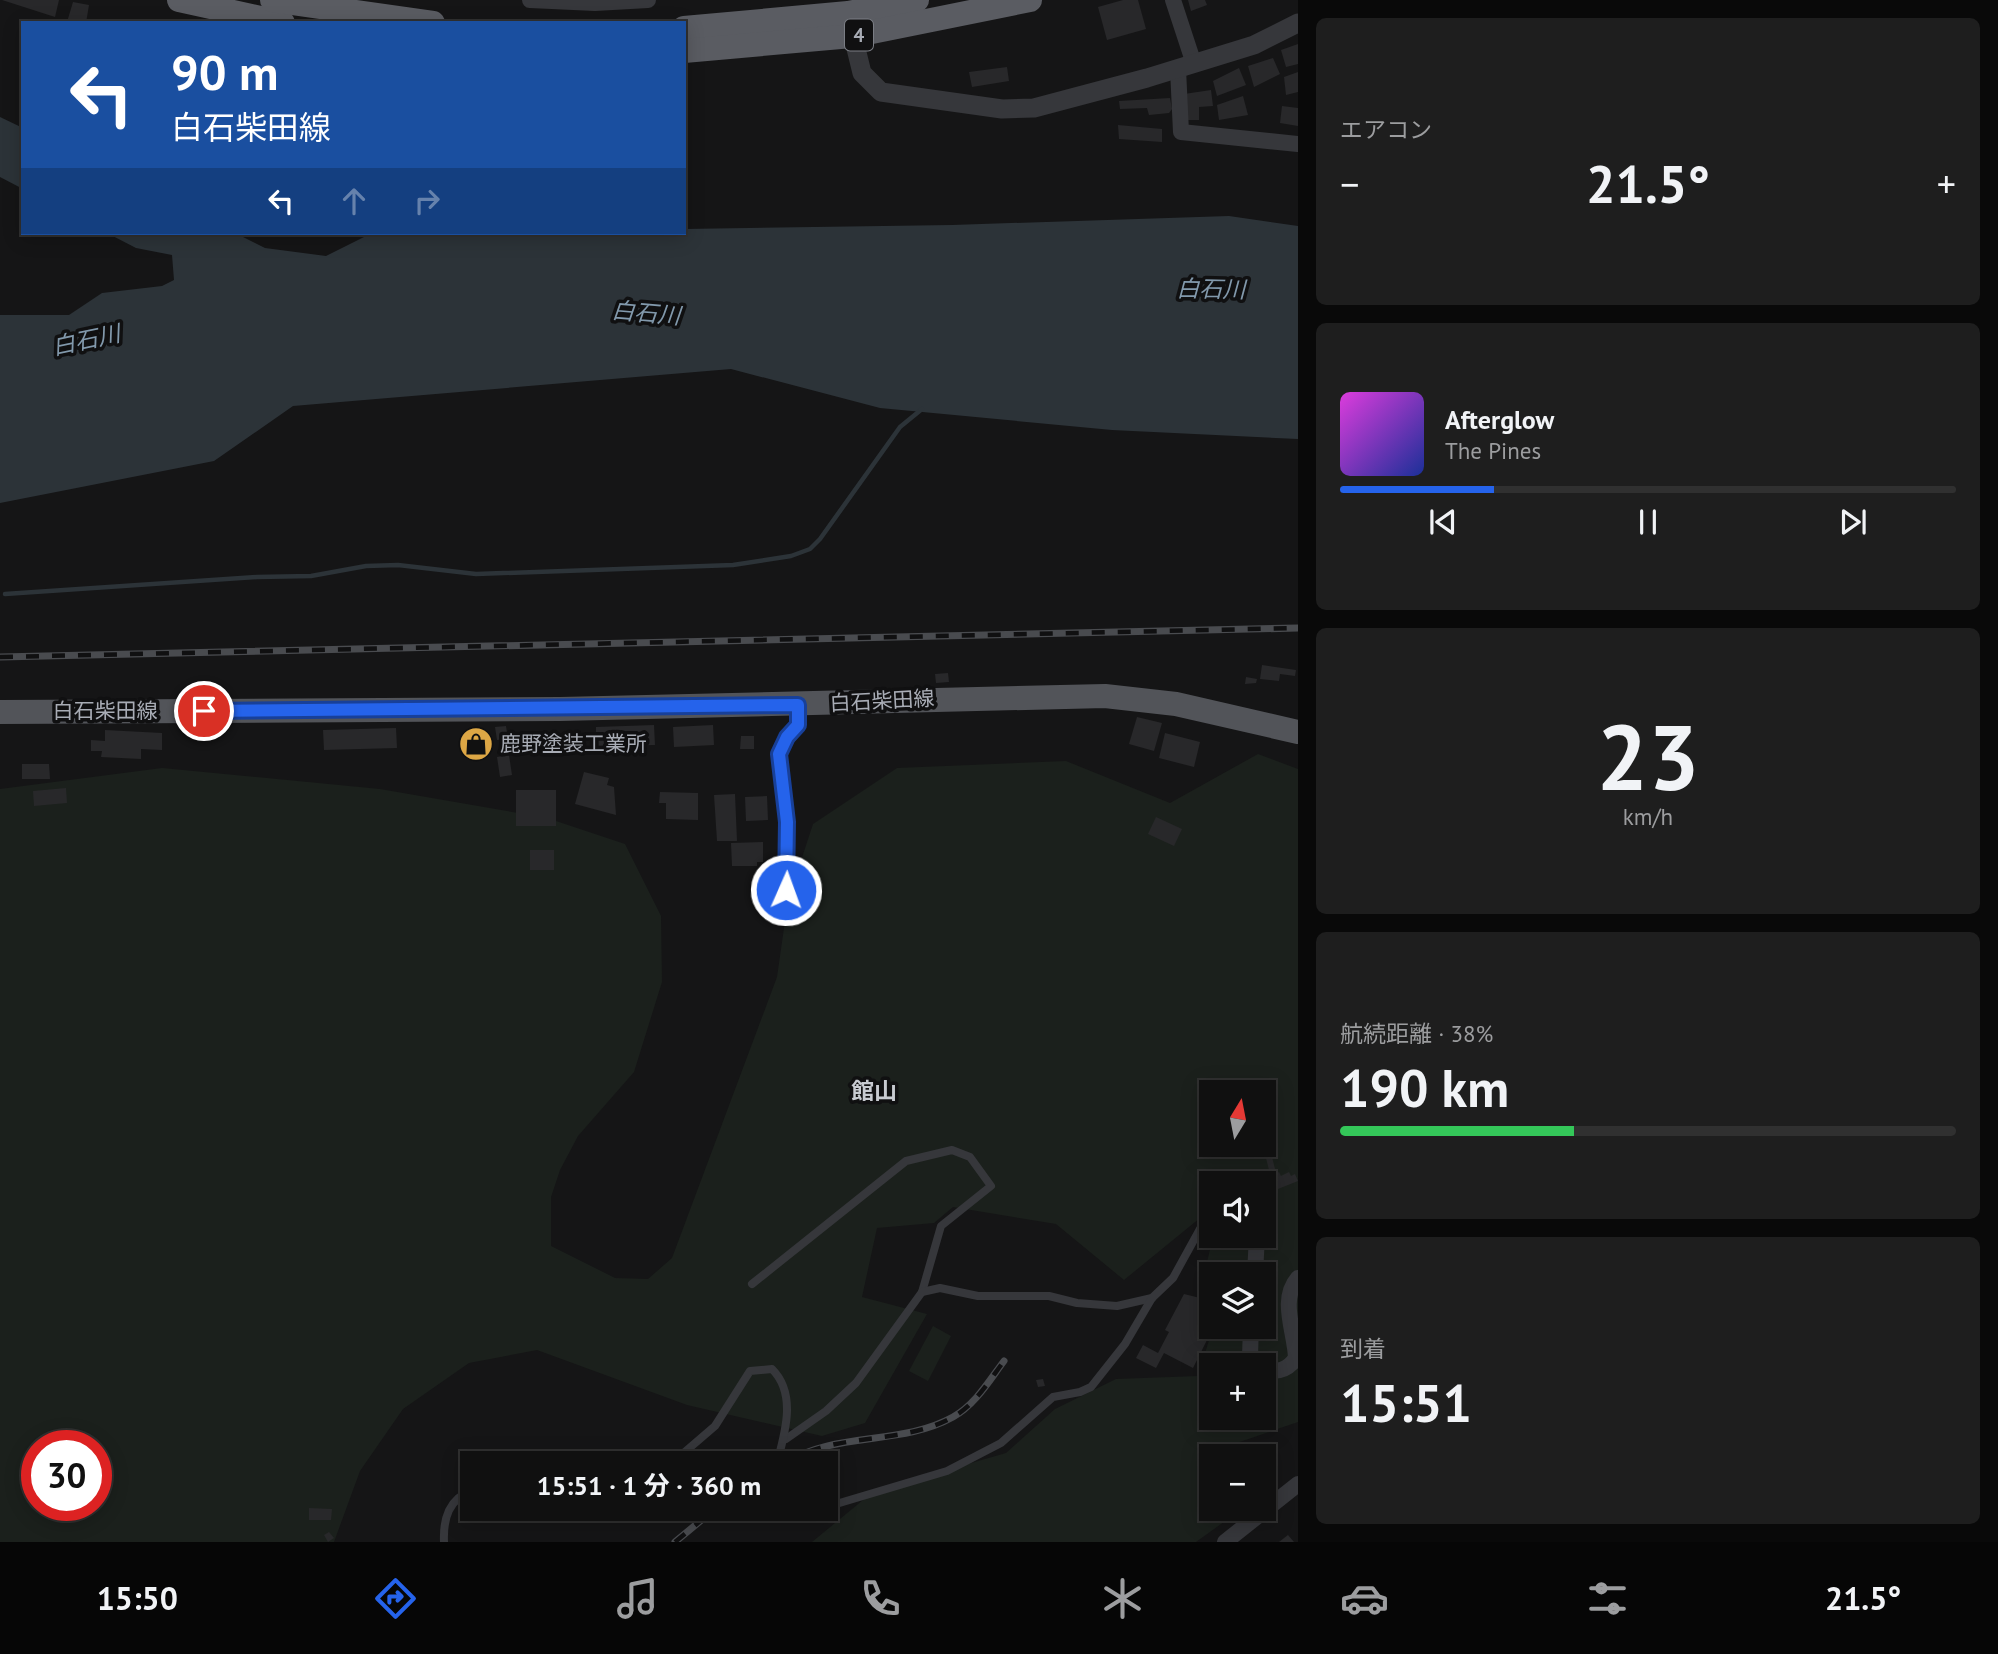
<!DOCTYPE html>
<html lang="ja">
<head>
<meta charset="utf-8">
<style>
	:root { --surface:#101010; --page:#1e1e1e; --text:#f1f3f6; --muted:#9c9d9f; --line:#303030; --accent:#2563eb }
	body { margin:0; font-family:"PT Sans","Noto Sans JP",sans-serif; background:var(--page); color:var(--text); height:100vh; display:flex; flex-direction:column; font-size:26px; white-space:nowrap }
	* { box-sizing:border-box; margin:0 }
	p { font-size:23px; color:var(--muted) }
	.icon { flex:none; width:38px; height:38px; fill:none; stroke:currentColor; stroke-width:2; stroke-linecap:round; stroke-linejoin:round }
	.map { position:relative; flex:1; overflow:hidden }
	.details { display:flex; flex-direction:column; gap:18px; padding:18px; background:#090909; width:700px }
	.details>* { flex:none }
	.top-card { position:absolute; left:21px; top:21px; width:665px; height:214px; border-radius:0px; box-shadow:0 4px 18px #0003,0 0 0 2px var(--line); background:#1a4fa0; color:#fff; overflow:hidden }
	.needle { width:46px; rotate:10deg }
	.buttons { position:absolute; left:1199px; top:1080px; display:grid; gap:14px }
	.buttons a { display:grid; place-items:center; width:77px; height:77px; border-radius:0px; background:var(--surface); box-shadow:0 4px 18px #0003,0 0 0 2px var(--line); font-size:35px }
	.speed { position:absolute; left:21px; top:1430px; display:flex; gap:14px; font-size:35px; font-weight:700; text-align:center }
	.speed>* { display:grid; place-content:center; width:91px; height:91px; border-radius:50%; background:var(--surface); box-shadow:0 4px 18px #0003,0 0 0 2px var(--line); line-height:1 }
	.speed .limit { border:10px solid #d22; background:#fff; color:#111 }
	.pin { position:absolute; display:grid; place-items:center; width:60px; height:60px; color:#fff; margin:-30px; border:4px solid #fff; border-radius:50%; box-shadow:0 2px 7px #0007 }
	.me { position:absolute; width:77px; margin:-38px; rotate:2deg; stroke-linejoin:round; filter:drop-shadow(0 0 5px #0008) }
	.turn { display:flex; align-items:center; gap:24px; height:147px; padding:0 35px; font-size:32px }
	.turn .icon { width:91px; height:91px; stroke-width:2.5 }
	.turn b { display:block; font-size:49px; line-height:60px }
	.lanes { display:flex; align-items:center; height:66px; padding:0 35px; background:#0003; justify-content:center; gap:35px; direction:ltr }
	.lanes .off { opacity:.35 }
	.big { font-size:52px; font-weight:700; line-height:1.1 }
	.details .tile { flex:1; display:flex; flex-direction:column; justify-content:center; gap:10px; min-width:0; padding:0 24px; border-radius:10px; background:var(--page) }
	.details .dial { align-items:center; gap:0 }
	.dial b { font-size:91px; line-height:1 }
	.song { display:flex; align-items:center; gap:21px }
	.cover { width:84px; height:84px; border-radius:10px; background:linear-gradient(135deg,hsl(300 70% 55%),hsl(230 70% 35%)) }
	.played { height:7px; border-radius:4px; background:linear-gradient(90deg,var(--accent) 25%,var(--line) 25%) }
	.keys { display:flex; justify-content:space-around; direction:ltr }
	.heat { display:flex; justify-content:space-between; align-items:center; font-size:38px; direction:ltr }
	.charge { height:10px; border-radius:5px; background:linear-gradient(90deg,#34c759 38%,var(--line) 0) }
	.trip { position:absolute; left:460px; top:1451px; width:378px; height:70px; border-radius:0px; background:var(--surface); box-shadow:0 4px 18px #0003,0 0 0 2px var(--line); font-weight:700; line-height:70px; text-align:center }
	.dock { display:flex; height:112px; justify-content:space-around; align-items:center; background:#060606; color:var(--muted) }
	.dock .icon { width:49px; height:49px }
	.dock .current { color:var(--accent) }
	.dock b { font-size:32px; color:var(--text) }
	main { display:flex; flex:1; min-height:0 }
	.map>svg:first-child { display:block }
	.green { fill:#1b201c; fill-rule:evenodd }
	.water { fill:#2c3338 }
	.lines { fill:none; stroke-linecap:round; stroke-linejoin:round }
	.stream { stroke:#2c3338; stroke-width:4.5 }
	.building { fill:#28282a }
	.service { stroke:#36373b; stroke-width:8 }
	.minor { stroke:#36373b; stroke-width:16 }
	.tertiary { stroke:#36373b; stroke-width:19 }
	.primary { stroke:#525459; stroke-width:24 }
	.trunk { stroke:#5a5c62; stroke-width:24 }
	.rail-casing { stroke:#494b4f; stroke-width:7 }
	.rail { stroke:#101011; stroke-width:4.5; stroke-dasharray:13; stroke-linecap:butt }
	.route-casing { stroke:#184099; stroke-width:18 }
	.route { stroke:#2563eb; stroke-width:12 }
	.labels { text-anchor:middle; stroke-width:7; stroke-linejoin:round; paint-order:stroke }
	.shield { fill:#101011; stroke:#7a7d84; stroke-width:2 }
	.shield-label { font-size:19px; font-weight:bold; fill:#a8acb5 }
	.street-label { font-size:21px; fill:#a8acb5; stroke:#101011 }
	.poi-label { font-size:21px; fill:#a8acb5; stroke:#101011; text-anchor:start }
	.water-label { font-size:23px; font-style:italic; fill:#8299ac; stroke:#101011 }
	.neighbourhood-label { font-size:23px; font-weight:bold; fill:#c8cbd1; stroke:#101011 }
</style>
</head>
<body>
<main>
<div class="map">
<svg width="1298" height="1542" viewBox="0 0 1298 1542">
	<rect width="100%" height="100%" fill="#151516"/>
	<g class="green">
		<path d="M1258 754 1298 769V1422L1219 1449 1220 1456H1211V1508L1226 1509 1228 1519 1196 1542H812L874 1491 1006 1453 1055 1409 1116 1379 1198 1376 1213 1327 1264 1326V1274H1211V1289L1203 1280 1213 1236H1264V1183H1211V1209L1124 1280 1056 1224 953 1207 934 1223 877 1228 862 1297 927 1314 865 1423 822 1436 687 1405 537 1350 469 1363 403 1409 360 1471 334 1542H0V789L162 768 380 789 547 818 625 844 661 916 662 982 634 1072 578 1136 560 1170 551 1197V1246L615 1278 648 1279 672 1258 777 977 788 900 813 824 897 768 1066 761 1170 803ZM1211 1092H1264V1144H1211ZM1211 1365H1264V1418H1211ZM37 1446H96V1505H37Z"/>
		<path d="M933 1326 951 1336 928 1381 909 1371Z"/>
	</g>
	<g class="water">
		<path d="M0 117 23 128V189L0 177Z"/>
		<path d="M1229 216 1298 226V439L1112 430 880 408 731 369 293 406 214 461 0 503V315H69L102 293 162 286 174 280 172 255 136 248 107 233H235L265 248 326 256 372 233H684V229L952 225Z"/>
	</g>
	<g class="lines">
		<path class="stream" d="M5 594 257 577 311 576 366 566 398 565 476 574 733 565 791 556 810 549 820 539 900 427 922 409"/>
	</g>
	<g class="building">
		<path d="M2 0H59L55 17Z"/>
		<path d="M1123 0H1138L1146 29 1107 40 1098 7Z"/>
		<path d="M1188 0H1205L1207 5 1191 11Z"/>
		<path d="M73 2 89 5 86 23 67 22Z"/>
		<path d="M1298 44V64L1286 67 1281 50Z"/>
		<path d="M1273 58 1280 74 1254 87 1248 66Z"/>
		<path d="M1007 67 1009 81 972 87 969 72Z"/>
		<path d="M1239 68 1246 85 1217 96 1213 81Z"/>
		<path d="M1298 72V92L1286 95 1284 77Z"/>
		<path d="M1211 90 1213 106 1199 107V120H1186L1184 94Z"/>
		<path d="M1243 96 1248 115 1219 120 1217 105Z"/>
		<path d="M1170 98 1172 109 1169 113 1149 115 1147 108 1120 109 1119 101Z"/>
		<path d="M1282 106 1298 108V126L1280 123Z"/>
		<path d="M1118 125 1162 129V142L1119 139Z"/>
		<path d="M1262 665 1296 670 1295 676 1280 674 1279 681 1260 679Z"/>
		<path d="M948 673 949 682 936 683 935 674Z"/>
		<path d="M1246 677 1257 679 1256 683 1245 684Z"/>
		<path d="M1137 717 1162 723 1154 751 1129 744Z"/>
		<path d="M654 725 655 745 596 746V727Z"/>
		<path d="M713 725 714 745 674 747 673 727Z"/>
		<path d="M506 726 508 739 497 740 495 727Z"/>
		<path d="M396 728 397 748 324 750 323 730Z"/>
		<path d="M105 730 162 733V750L141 749V759L101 757 102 751H91V740L105 741Z"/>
		<path d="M1165 733 1200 742 1194 767 1159 758Z"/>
		<path d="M741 736H754V749H740Z"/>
		<path d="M509 755 512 775 500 777 497 757Z"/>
		<path d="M22 764H49L50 779H22Z"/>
		<path d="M584 772 609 778 607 785 614 787 616 815 575 804Z"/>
		<path d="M66 788 67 803 34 806 33 791Z"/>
		<rect x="516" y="790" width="40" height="36"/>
		<path d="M660 792 698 793V820L666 819V803H659Z"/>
		<path d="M735 794 737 841H717L714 795Z"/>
		<path d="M767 796 768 820 746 821 745 797Z"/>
		<path d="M1156 817 1182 829 1174 846 1148 834Z"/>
		<path d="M763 842V862H757V866H732L731 843Z"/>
		<rect x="530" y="850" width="24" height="20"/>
		<path d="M1271 1153 1276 1173 1270 1174 1265 1154Z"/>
		<path d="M1279 1172 1281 1176 1289 1172 1291 1176 1295 1174 1298 1181 1278 1189 1274 1179 1267 1183 1265 1179Z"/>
		<path d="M1184 1294 1204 1299 1202 1303 1208 1306 1200 1321 1209 1326 1203 1336 1208 1338 1193 1368 1164 1353 1156 1368 1136 1358 1143 1345 1158 1353 1169 1332 1165 1330Z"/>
		<path d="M1043 1379 1045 1386 1038 1387 1036 1380Z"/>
		<path d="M309 1508 332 1509 331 1520H309Z"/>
		<path d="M329 1532 334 1538 328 1542 324 1535Z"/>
		<path d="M1288 1535 1294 1542H1279Z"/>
	</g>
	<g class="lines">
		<g class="service">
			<path d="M1231 1183H1239"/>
			<path d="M752 1284 906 1161 952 1150 970 1157 991 1186 941 1226 922 1292"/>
			<path d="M786 1439 826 1411 856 1383 922 1292 940 1288 978 1296H1049L1077 1303 1117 1306 1152 1298"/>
			<path d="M672 1463 715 1426 750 1371 772 1369C797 1394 785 1433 777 1463"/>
			<path d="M826 1507 947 1471 1001 1443 1053 1397 1080 1392 1091 1387 1125 1344 1152 1298 1173 1278 1211 1209"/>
			<path d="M807 1508H814"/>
			<path d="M444 1542C443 1518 449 1499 472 1490"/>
		</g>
		<g class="minor">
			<path d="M530 0 595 3 648 0"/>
			<path d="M1173 0 1194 64"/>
			<path d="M1178 69 1181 132 1298 144"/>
			<path d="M786 890 787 822 779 754 787 738 798 725V705"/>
			<path d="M1255 1274 1257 1236"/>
			<path d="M1251 1326 1250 1356 1256 1365"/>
			<path d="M1264 1370C1278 1373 1288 1370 1296 1358 1295 1331 1279 1300 1298 1278"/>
			<path d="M1225 1542 1298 1484"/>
		</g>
		<path class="tertiary" d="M850 24 862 73 881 92 1002 109 1034 108 1147 78 1254 45 1298 23"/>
		<path class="primary" d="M0 712 560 709 1105 696 1176 704 1298 732"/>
		<g class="trunk">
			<path d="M179 0 283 23"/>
			<path d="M272 0 433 23"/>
			<path d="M684 28 848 13 917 0"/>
			<path d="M684 51 852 36 1030 0"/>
		</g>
		<g class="rail-casing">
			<g id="rail">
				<path d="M0 657 1298 628"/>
				<path d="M785 1463C836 1431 901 1446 953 1417 975 1405 989 1381 1004 1361"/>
				<path d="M675 1542 716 1508"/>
			</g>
		</g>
		<use href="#rail" class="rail"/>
	</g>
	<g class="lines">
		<g class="route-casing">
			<path id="route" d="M204 711 798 705V725L787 737 779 754 787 822 786 890"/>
		</g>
		<use href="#route" class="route"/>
	</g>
	<defs>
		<g id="shop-disc" transform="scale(1.75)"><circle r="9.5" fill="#dda745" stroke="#101011"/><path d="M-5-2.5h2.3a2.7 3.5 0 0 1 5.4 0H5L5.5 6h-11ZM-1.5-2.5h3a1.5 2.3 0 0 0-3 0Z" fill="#111"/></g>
	</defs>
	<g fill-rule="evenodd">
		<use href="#shop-disc" x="476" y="744"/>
	</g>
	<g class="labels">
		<rect class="shield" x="845" y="19.5" width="28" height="31" rx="5"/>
		<g class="shield-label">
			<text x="859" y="42">4</text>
		</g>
		<g class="street-label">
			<text transform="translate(882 701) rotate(-3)" y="7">白石柴田線</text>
			<text x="105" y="718">白石柴田線</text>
		</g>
		<g class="poi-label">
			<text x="500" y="751">鹿野塗装工業所</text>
		</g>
		<g class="water-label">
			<text transform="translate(1211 289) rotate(1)" y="8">白石川</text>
			<text transform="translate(646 313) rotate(5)" y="8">白石川</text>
			<text transform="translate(86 340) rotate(-12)" y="8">白石川</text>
		</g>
		<g class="neighbourhood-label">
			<text x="874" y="1099">館山</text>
		</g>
	</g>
</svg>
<div class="buttons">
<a><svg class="needle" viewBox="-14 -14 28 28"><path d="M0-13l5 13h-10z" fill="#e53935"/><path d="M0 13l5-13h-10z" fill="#9c9d9f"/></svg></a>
<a><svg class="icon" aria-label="sound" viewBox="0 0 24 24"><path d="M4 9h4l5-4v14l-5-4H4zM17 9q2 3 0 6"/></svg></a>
<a><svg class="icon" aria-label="layers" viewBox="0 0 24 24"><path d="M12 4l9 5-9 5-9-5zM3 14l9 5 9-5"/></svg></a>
<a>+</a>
<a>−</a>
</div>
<div class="speed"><div class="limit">30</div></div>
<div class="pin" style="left:204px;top:711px;background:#d93025"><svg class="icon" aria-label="arrive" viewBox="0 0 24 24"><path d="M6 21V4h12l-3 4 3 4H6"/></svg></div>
<svg class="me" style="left:786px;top:890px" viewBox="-20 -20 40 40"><circle r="17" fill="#2563eb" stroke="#fff" stroke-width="3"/><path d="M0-11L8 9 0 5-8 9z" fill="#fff"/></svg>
<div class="trip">15:51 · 1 分 · 360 m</div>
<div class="top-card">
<div class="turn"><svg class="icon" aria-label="left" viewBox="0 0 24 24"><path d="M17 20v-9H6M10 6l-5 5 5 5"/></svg><div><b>90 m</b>白石柴田線</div></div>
<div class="lanes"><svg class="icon" aria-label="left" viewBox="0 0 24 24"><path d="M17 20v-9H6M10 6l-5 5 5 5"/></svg><svg class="icon off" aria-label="ahead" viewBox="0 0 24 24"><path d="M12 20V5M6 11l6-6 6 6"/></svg><svg class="icon off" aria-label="right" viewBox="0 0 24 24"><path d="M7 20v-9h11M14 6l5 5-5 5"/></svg></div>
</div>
</div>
<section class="details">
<div class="tile"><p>エアコン</p>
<div class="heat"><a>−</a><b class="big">21.5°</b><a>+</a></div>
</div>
<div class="tile">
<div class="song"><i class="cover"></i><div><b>Afterglow</b><p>The Pines</p></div></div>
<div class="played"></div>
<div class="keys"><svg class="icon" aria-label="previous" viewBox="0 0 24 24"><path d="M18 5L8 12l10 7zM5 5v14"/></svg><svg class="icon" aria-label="pause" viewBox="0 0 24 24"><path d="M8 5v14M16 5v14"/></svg><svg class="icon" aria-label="next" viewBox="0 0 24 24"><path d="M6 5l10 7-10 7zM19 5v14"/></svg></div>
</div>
<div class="tile dial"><b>23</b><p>km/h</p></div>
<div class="tile"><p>航続距離 · 38%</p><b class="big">190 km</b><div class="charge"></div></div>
<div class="tile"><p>到着</p><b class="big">15:51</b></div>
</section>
</main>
<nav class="dock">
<b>15:50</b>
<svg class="icon current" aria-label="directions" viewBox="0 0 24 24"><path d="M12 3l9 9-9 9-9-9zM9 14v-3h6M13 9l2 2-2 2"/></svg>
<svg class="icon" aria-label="music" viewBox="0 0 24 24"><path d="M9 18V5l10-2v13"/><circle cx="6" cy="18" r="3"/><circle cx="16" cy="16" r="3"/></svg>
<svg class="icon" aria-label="phone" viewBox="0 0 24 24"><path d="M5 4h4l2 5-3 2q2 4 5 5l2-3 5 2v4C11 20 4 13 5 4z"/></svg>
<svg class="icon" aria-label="climate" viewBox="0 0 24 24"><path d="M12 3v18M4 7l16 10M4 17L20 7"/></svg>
<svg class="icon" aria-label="car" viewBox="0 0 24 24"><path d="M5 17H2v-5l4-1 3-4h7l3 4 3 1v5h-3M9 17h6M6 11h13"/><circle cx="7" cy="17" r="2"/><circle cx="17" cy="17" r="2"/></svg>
<svg class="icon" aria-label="filters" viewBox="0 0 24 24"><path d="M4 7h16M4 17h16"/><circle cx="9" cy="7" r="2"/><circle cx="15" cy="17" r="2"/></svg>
<b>21.5°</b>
</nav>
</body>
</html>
